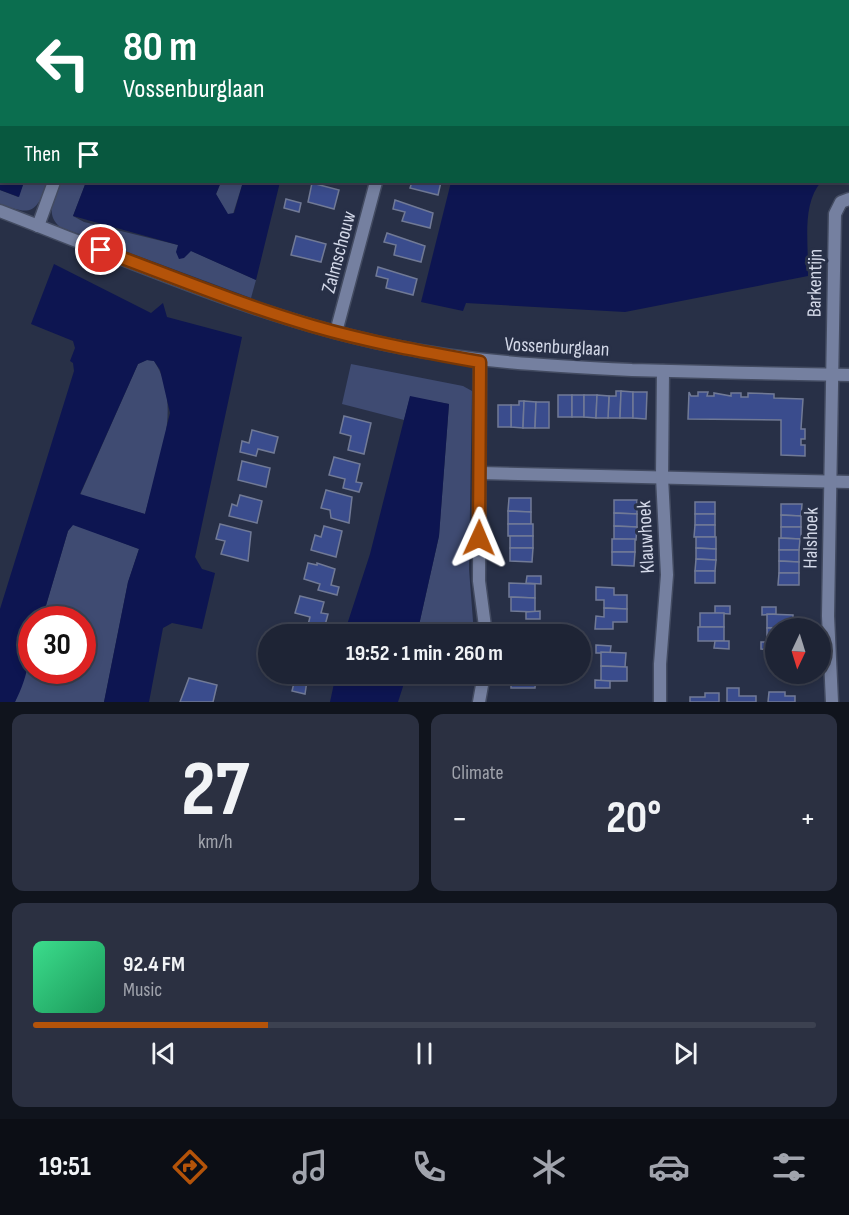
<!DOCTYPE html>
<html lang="en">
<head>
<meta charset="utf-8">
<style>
	:root { --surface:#1e2435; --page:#2b3041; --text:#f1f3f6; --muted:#a1a4ad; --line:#3c4150; --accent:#b45309 }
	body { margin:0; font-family:"Sofia Sans Condensed",sans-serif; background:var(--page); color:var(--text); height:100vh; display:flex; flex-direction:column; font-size:22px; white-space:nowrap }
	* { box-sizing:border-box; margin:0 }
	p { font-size:20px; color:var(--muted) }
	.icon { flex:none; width:33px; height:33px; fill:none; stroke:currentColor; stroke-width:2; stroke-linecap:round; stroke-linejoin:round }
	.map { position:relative; height:702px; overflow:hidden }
	.side { display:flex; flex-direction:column; gap:12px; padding:12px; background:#10141d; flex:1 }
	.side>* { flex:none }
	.guide { position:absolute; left:0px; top:0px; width:849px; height:183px; box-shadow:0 3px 9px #0003,0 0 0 2px var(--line); background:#0b6e4f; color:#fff; overflow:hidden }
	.needle { width:39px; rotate:184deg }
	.controls { position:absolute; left:765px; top:618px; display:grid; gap:12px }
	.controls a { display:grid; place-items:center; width:66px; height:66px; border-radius:50%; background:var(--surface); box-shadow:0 3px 9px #0003,0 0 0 2px var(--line); font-size:30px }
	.speed { position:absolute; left:18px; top:606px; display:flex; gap:12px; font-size:30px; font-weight:700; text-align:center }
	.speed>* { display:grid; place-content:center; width:78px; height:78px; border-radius:50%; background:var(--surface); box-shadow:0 3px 9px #0003,0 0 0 2px var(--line); line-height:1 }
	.speed .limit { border:9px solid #d22; background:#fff; color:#111 }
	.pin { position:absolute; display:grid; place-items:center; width:51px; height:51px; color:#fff; margin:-26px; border:3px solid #fff; border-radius:50%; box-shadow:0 2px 6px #0007 }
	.me { position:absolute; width:66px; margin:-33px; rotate:1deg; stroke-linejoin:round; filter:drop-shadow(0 0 4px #0008) }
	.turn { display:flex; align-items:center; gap:21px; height:126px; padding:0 24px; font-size:27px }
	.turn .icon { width:78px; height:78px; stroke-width:2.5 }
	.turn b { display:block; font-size:42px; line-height:51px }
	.then { display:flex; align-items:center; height:57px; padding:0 24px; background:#0003; gap:12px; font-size:22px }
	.big { font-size:45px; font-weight:700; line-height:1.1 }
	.side .tile { flex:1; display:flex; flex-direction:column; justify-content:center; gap:9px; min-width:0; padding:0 21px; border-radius:12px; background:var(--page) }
	.side .dial { align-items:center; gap:0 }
	.dial b { font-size:78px; line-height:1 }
	.song { display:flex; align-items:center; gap:18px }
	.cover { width:72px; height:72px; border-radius:9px; background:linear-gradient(135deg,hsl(150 70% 55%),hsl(150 70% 35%)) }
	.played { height:6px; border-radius:3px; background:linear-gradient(90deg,var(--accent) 30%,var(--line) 30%) }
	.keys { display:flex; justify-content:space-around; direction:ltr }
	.heat { display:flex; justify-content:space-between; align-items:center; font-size:33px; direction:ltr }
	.side .tiles { flex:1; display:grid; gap:12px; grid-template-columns:1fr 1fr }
	.tile:last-child { grid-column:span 2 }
	.trip { position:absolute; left:258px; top:624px; width:333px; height:60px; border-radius:30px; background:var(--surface); box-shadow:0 3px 9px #0003,0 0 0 2px var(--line); font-weight:700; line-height:60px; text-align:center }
	.tabs { display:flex; height:96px; justify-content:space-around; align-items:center; background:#0c0e15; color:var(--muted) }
	.tabs .icon { width:42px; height:42px }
	.tabs .current { color:var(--accent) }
	.tabs b { font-size:27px; color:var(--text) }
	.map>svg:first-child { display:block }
	.green { fill:#3f4b72 }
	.water { fill:#0d1551; fill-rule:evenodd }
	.building { fill:#3a4c8d; stroke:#717a96; stroke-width:1.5 }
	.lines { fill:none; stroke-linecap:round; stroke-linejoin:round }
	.minor-casing { stroke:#434b61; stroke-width:15 }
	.tertiary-casing { stroke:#434b61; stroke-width:15 }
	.minor { stroke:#7580a0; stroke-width:12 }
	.tertiary { stroke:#7580a0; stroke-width:12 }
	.route-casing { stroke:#753606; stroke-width:15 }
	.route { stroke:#b45309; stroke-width:10 }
	.labels { text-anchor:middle; stroke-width:6; stroke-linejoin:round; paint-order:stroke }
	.street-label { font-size:20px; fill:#d3d8e8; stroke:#283047 }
</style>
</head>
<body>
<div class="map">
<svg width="849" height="702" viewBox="0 0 849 702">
	<rect width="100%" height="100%" fill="#283047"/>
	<g class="green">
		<path d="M24 182H48C36 213 32 216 0 204V190L18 197Z"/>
		<path d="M61 182H86L73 216 84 222 178 245 256 280 251 298 60 227C44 214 55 197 61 182Z"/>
		<path d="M221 182H243L233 214H227L216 194Z"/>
		<path d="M147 360 154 361C184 406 157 467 145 514L80 495 138 364Z"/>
		<path d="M351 364 463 386 472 391 469 569 474 634H417L439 536 449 404 410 397 404 420 342 404Z"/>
		<path d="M73 524 139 549 128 582 104 702H15L31 655 32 670H82V620L42 619 68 531Z"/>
	</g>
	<g class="water">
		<path d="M0 0H93L2 2V182H24L19 197 0 190Z"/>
		<path d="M86 182H221L216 194 228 214 234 213 243 182H280L256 280 191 251 184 258 179 259 176 252 178 245 73 216Z"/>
		<path d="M451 182H821C801 205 809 246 808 276L625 312 466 303 463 311 421 302Z"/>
		<path d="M54 264 151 313 163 303 167 317 242 337 195 557 202 569 215 573 202 629 172 623 163 628 149 702H104L128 582 139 549 73 525 68 531 42 619 32 620C32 650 29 675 15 702H0V609L74 371 73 363 70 361 75 348 73 341 31 324ZM147 360 154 361 160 370 170 413 145 514 80 494 138 364Z"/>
		<path d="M410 396 449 404 439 536 417 634H344L370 554Z"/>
		<path d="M336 674H407L398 702H330Z"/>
	</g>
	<g class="building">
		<path d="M412 182H441L438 195 410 188Z"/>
		<path d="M312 183 339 190 334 209 308 202Z"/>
		<path d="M286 199 301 203 299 212 284 208Z"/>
		<path d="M395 200 433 213 430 228 402 221 405 212 393 209Z"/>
		<path d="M387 233 425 246 421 262 394 255 396 245 384 242Z"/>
		<path d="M296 236 326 244 321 262 291 255Z"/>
		<path d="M378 267 417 279 413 295 386 288 388 279 376 276Z"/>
		<path d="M616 391H621L620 418H608L609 396H616Z"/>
		<path d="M621 391 633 392V418H620Z"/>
		<path d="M633 392H647L646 419 633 418Z"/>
		<path d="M689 392 691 396H698V392H708L707 396H714V393L731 396V393H741V397H748V393L774 394V398L803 399 801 429H805V439H801V445H805V456L781 455V420L688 419Z"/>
		<rect x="558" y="395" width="14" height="22"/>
		<rect x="572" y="395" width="12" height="22"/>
		<path d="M584 395H597L596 418 584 417Z"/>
		<path d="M597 395 609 396 608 418H596Z"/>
		<path d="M519 401H524L523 428 511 427V405H519Z"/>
		<path d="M524 401 536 402 535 428H523Z"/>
		<path d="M536 402H549V428H535Z"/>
		<rect x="498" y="405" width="13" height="22"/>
		<path d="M344 416 371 423 364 454 348 450 351 436 340 433Z"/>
		<path d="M252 430 278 437 274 453 258 449 256 456 240 452 242 441 249 443Z"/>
		<path d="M334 457 360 464 356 482 362 483 359 492 343 488 345 479 329 475Z"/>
		<path d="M242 461 270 468 266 487 238 480Z"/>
		<path d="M326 490 352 497 349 523 331 518 330 510 321 508Z"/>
		<path d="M240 495 262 501 257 523 229 516 232 504 237 506Z"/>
		<path d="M509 498H531V512L508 511Z"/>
		<path d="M614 500H637V514L614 513Z"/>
		<rect x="695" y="502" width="20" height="12"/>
		<path d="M781 504H802L801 516 781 515Z"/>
		<path d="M508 511 531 512V524H508Z"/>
		<path d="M614 513 637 514V527L614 526Z"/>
		<rect x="695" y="514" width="20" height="11"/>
		<path d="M781 515 801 516V527H781Z"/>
		<path d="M220 524 251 532 248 561 221 554 225 541 216 539Z"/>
		<rect x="508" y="524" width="25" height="12"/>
		<path d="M695 525H715V537H694Z"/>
		<path d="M324 526 342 531 336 557 311 550 315 535 321 537Z"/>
		<path d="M614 526 637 527 636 540 614 539Z"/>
		<path d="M781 527H801V539L781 538Z"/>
		<rect x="510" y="536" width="23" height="12"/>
		<path d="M696 537H716V549L696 548Z"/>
		<path d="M779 538 800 539 799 550H779Z"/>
		<rect x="612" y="539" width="23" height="13"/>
		<path d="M510 548H533L532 562 510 561Z"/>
		<path d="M696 548 716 549V560L696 559Z"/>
		<path d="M779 550H799V562L779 561Z"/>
		<path d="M612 552H635L634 566 612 565Z"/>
		<path d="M696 559 716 560 715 571H695Z"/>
		<path d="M779 561 799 562V573H779Z"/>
		<path d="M308 563 317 565V563L335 569 331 585 339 587 337 595 318 590 320 584 304 579Z"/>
		<rect x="695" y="571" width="20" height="12"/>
		<path d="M779 573H799V585H778Z"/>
		<path d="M527 576H541V584L526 583Z"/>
		<path d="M509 583 535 584V598L509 597Z"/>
		<path d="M596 587 614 588V595H627V609L604 608V600H596Z"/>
		<path d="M300 596 324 602 321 613 328 614 324 629 308 625 310 617 295 613Z"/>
		<path d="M511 597 535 598V612L511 611Z"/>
		<path d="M715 606H730V614L715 613Z"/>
		<path d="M762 607H776V614L762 615Z"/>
		<path d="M604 608 627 609V622H613V629H595L596 616 604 617Z"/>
		<path d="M540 611V619H526V612Z"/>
		<rect x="700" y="613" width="24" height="14"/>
		<path d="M767 614 793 615V628H767Z"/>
		<rect x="698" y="627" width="26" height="14"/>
		<path d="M767 628H785H776V642H767Z"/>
		<path d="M715 641H729V649L714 648Z"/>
		<path d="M761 642H776V650L761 649Z"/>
		<path d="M596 645 611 646 610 653H596Z"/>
		<path d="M601 652 626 653 625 667 601 666Z"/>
		<path d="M601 666 627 667V681H601Z"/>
		<path d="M280 674H308L305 694 292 691 294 683 279 680Z"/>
		<path d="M511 674H536L535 688H511Z"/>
		<path d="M189 678 217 685 213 702H180Z"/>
		<path d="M595 680 610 681V688H595Z"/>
		<path d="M727 688H739V696H756V702H727Z"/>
		<path d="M769 692H785V696H795V702H768Z"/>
		<path d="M705 693H719V702H690V697H705Z"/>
	</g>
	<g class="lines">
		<g class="minor-casing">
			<g id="minor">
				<path d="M840 0 842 2"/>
				<path d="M123 2V0"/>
				<path d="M422 2V0"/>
				<path d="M453 2 454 0"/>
				<path d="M38 226 54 182"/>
				<path d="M336 332 376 182"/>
				<path d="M480 362 479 581 486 634"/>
				<path d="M480 473 849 482"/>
				<path d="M479 702 484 674"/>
				<path d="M660 702V664L667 575 662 477 663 371"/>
				<path d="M832 702 828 616 835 214 841 202 849 199"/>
			</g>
		</g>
		<g class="tertiary-casing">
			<path id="tertiary" d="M0 211C128 260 255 317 389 345 470 362 550 366 632 370 704 372 777 374 849 375"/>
		</g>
		<use href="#minor" class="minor"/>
		<use href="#tertiary" class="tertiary"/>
	</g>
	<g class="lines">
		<g class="route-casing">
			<path id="route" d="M101 250C171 276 241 305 313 326 368 342 423 352 480 362L479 538"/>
		</g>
		<use href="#route" class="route"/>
	</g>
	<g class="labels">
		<g class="street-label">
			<text transform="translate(338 252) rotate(-75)" y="7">Zalmschouw</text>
			<text transform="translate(814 283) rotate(-89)" y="7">Barkentijn</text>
			<text transform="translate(557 346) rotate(3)" y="7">Vossenburglaan</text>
			<text transform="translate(645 537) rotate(-93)" y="7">Klauwhoek</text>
			<text transform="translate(810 538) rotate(-89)" y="7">Halshoek</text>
		</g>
	</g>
</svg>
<div class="controls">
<a><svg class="needle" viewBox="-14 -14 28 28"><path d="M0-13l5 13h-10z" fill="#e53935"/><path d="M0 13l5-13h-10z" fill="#a1a4ad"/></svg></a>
</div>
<div class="speed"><div class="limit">30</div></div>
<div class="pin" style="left:101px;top:250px;background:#d93025"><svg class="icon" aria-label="arrive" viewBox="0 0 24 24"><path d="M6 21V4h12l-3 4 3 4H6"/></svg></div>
<svg class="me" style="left:479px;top:538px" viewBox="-20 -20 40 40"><path d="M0-17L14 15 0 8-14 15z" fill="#b45309" stroke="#fff" stroke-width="4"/></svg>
<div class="trip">19:52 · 1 min · 260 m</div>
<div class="guide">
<div class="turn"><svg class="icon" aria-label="left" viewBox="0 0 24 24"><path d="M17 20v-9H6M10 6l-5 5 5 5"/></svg><div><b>80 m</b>Vossenburglaan</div></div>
<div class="then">Then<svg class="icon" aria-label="arrive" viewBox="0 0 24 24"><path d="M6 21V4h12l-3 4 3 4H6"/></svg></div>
</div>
</div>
<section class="side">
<div class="tiles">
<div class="tile dial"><b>27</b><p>km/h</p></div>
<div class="tile"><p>Climate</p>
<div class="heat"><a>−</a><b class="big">20°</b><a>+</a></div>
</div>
<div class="tile">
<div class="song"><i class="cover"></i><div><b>92.4 FM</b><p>Music</p></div></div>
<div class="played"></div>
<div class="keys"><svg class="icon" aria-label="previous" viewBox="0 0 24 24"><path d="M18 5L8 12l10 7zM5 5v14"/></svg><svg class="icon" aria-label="pause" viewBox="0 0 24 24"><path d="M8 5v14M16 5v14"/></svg><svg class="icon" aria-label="next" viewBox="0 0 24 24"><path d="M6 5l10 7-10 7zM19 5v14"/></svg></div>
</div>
</div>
</section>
<nav class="tabs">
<b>19:51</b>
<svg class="icon current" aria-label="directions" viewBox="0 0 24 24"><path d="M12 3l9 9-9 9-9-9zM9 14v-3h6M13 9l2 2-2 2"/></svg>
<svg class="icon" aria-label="music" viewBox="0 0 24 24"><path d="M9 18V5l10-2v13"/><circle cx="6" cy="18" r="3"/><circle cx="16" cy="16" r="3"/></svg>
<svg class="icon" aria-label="phone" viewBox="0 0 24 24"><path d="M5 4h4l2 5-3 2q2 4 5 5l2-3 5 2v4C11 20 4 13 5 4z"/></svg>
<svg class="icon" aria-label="climate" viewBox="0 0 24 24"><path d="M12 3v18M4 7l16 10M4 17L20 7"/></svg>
<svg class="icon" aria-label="car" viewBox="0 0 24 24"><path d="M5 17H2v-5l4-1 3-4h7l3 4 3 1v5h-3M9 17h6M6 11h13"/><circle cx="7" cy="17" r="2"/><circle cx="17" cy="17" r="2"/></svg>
<svg class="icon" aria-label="filters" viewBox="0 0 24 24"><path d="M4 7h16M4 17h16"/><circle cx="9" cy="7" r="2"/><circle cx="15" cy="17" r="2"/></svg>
</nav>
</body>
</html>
